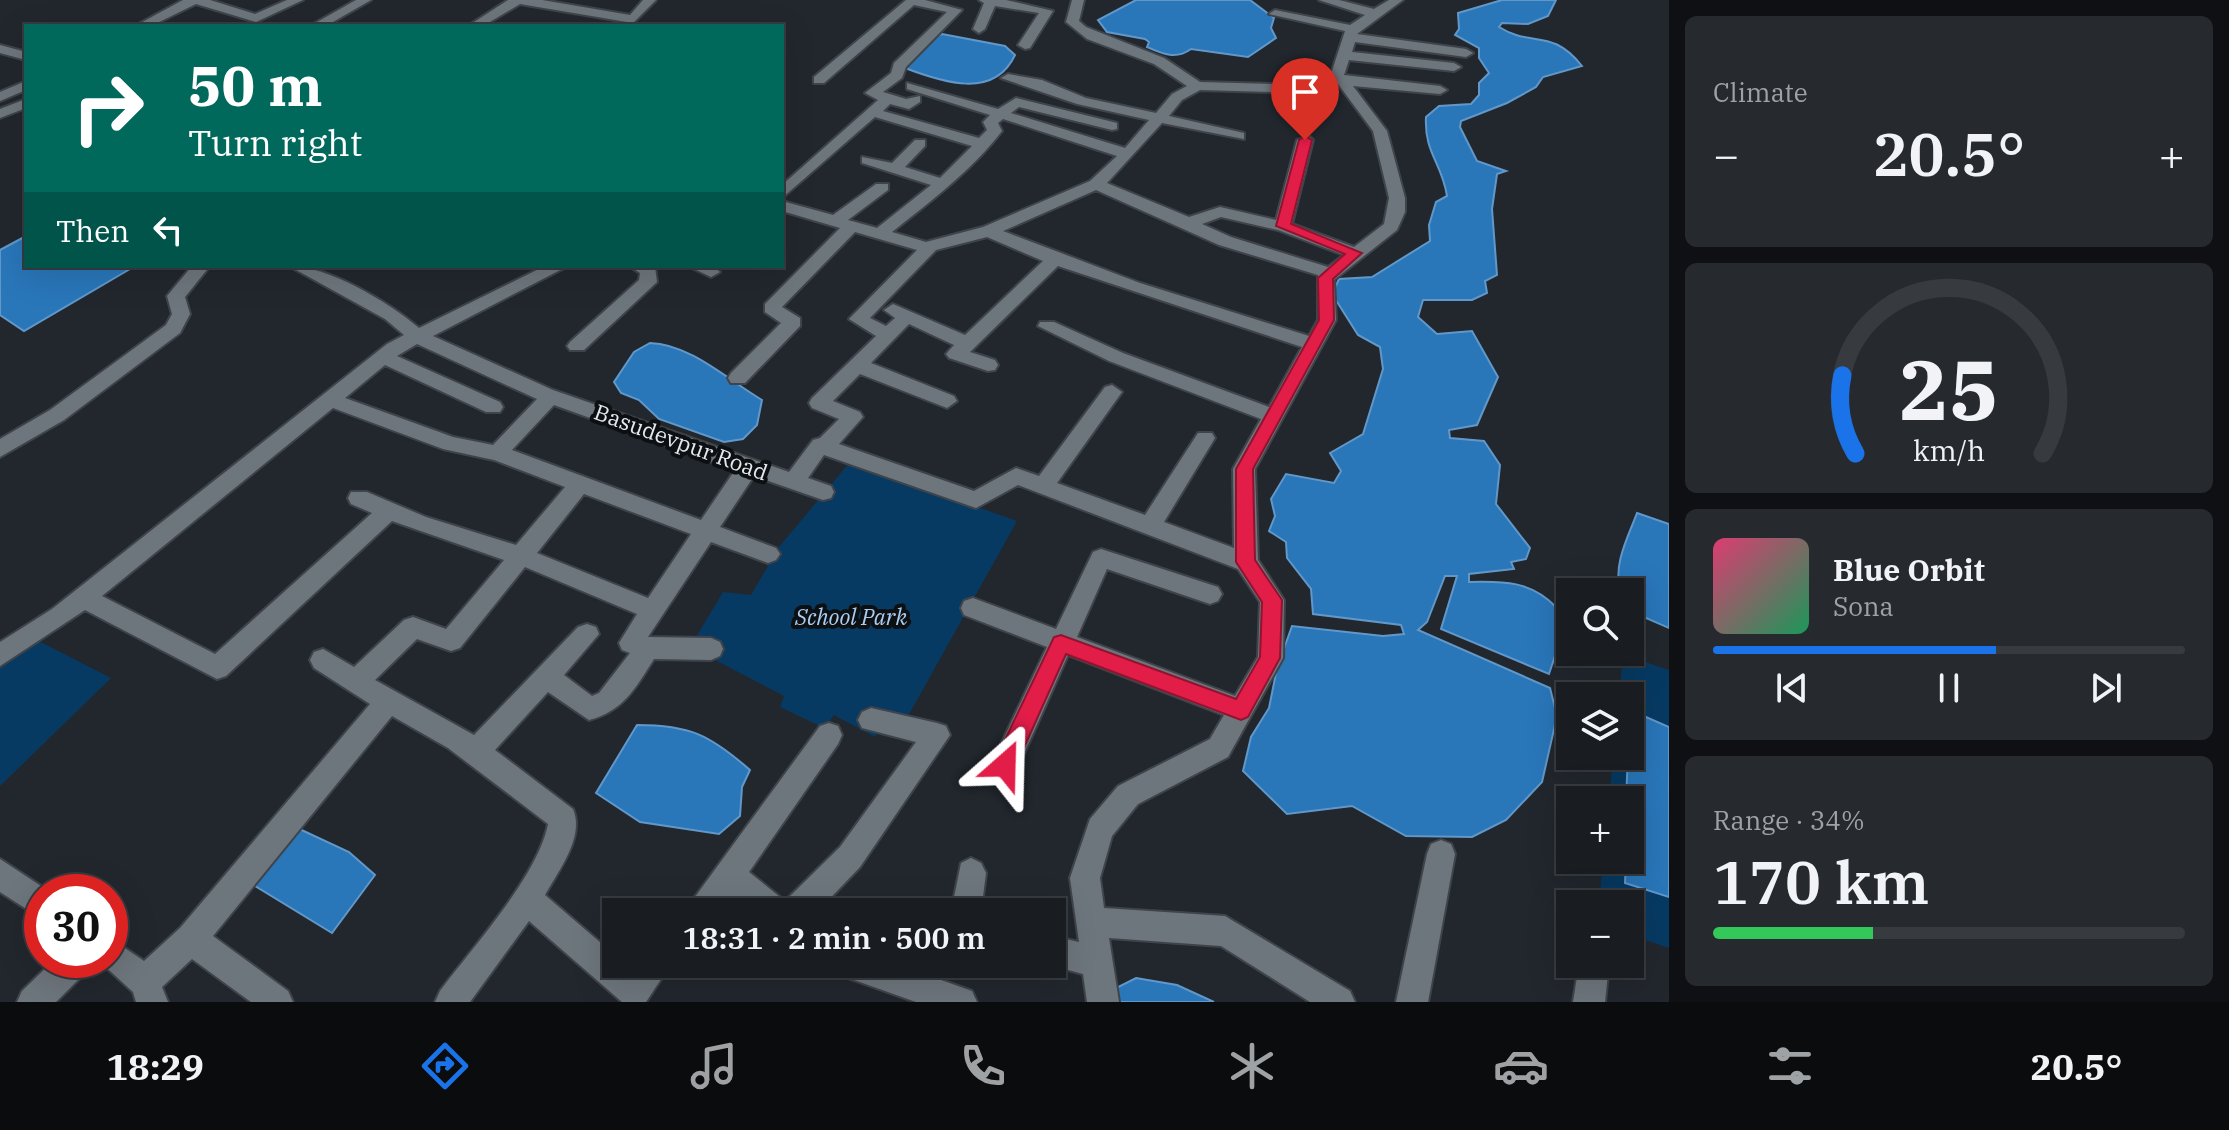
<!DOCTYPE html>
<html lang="en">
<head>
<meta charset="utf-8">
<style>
	:root { --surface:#191d22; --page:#262a2f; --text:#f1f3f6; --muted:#9fa2a5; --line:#373b40; --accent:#1a73e8 }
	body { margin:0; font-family:"IBM Plex Serif",serif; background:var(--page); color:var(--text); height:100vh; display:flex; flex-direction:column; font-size:30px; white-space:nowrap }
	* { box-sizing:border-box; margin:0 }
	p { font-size:26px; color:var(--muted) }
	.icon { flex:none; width:44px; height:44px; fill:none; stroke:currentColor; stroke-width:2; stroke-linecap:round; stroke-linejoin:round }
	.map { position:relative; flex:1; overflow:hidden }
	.sheet { display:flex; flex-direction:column; gap:16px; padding:16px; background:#0e1013; width:560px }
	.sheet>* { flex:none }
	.hud { position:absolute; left:24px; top:24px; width:760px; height:244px; border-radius:0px; box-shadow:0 8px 32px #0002,0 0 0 2px var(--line); background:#00695c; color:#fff; overflow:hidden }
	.controls { position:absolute; left:1556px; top:578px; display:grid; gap:16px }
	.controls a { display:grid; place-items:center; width:88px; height:88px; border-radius:0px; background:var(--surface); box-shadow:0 8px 32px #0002,0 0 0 2px var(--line); font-size:40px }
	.speed { position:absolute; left:24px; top:874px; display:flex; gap:16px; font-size:40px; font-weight:700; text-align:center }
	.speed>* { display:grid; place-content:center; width:104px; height:104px; border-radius:50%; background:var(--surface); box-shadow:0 8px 32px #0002,0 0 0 2px var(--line); line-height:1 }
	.speed .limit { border:12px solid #d22; background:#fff; color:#111 }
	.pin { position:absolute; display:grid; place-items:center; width:68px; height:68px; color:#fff; margin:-82px -34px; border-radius:50% 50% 50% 0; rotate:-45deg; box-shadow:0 0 8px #0007 }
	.pin .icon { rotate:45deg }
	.me { position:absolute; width:88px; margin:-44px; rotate:25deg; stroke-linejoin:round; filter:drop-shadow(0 0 6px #0008) }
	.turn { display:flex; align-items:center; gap:28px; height:168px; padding:0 32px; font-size:36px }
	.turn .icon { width:104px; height:104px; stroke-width:2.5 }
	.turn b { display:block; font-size:56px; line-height:68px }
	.then { display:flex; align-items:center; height:76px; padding:0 32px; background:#0003; gap:16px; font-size:30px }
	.big { font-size:60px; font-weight:600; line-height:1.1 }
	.sheet .tile { flex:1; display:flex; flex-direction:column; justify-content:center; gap:12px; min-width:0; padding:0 28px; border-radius:12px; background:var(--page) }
	.sheet .dial { align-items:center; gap:0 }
	.dial svg { height:208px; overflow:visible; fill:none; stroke:var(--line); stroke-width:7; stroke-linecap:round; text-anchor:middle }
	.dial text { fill:var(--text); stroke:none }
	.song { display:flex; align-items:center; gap:24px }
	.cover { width:96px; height:96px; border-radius:12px; background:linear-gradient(135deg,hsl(340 70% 55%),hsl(150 70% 35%)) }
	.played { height:8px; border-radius:4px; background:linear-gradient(90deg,var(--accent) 60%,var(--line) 60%) }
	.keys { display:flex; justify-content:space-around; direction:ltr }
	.heat { display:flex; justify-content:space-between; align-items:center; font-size:44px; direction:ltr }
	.charge { height:12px; border-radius:6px; background:linear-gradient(90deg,#34c759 34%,var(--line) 0) }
	.trip { position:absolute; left:602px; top:898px; width:464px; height:80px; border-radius:0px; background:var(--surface); box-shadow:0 8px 32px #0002,0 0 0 2px var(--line); font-weight:600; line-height:80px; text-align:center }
	.menu { display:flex; height:128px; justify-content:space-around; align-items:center; background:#0a0c0e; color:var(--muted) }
	.menu .icon { width:56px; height:56px }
	.menu .current { color:var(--accent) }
	.menu b { font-size:36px; color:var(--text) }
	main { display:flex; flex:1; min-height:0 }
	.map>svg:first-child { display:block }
	.green { fill:#073a63 }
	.water { fill:#2976b9; stroke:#6198c9; stroke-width:2 }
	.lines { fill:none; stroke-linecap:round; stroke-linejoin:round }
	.street-casing { stroke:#3f444a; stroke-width:4 }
	.street { fill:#6e767d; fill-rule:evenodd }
	.route { fill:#e11d48; stroke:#92132f; stroke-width:2 }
	.labels { text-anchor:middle; stroke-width:8; stroke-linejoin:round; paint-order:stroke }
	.street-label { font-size:22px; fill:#e5e9ed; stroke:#0d1013 }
	.park-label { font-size:22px; font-style:italic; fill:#aacdf1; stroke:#0d1013 }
</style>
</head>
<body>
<main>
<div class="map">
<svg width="1669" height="1002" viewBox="0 0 1669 1002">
	<rect width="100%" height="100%" fill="#21272d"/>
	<g class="green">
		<path d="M850 462 1017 521 903 725 884 724 875 737 834 715 824 728 780 707 784 696 690 647 723 592 751 595 779 547Z"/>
		<path d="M23 633 111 678 0 786V652Z"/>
		<path d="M1630 657 1669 670V948L1630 935V904H1599L1603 860H1630V800H1609L1613 756H1630V696H1619L1622 666Z"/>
	</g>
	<g class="water">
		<path d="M1136 0H1250L1274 18 1271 28 1276 38 1248 57 1191 49C1176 60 1163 54 1147 47L1149 42 1145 39 1107 32 1098 20Z"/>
		<path d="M1502 0H1556L1548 16 1528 24 1502 23 1499 27C1532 48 1551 27 1582 66L1543 77 1536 87 1507 103 1461 121 1460 127 1477 161 1506 171 1497 174 1492 209 1497 275 1485 281 1487 293 1472 300H1423L1418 317 1437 334 1472 331 1498 377 1477 425 1449 430 1450 438 1484 441 1500 465 1496 504 1530 548 1526 559 1511 562 1514 569 1469 574V582C1504 581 1531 581 1556 607L1557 650 1549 674 1441 629 1457 576H1445L1427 622 1418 630 1550 688 1557 716 1542 782 1506 820 1472 837 1406 836 1352 806 1287 814 1243 771 1251 737 1269 708 1277 668 1292 626 1383 636 1404 634 1401 625 1313 614 1311 589 1287 558 1286 542 1269 531 1275 516 1271 499 1286 474 1334 483 1341 471 1330 453 1363 434 1383 369 1380 347 1358 335 1332 294 1339 279 1372 277 1430 241 1429 225 1436 202 1447 196C1442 163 1424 153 1426 117L1439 106 1471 104 1479 95V83L1489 73 1479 58V48L1455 35 1459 29 1458 13Z"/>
		<path d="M942 34 1005 46 1015 55C994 100 942 82 905 68L933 37Z"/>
		<path d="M26 236V266H122L130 269 24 331 0 315V250Z"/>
		<path d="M650 343C690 344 728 380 762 400L757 425 743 439 724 442 659 419 639 400 621 393 614 382 634 352Z"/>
		<path d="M1637 513 1669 524V628L1630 611V592H1621C1612 566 1628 537 1637 513Z"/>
		<path d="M1630 710 1669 727V897L1625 883 1626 860H1630V800H1626Z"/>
		<path d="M637 725C690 725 710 735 750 770L742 787 740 816 719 834 640 822 596 793Z"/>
		<path d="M293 826 349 852 375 875 332 933 250 883Z"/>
		<path d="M1136 978 1177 985 1214 1002H1116V988Z"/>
	</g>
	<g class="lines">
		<g class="street-casing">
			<g id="street">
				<path d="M183 0H210L255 14 287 0H303L256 22 196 4 151 26H135Z"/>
				<path d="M356 0H371L326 26H310Z"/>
				<path d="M508 0H542L630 15 643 0H656L633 23 520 4 483 26H468Z"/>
				<path d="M906 0H925L962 10 906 67 902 78 883 92 906 99 920 96V102L909 109 890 104 883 111 979 138 987 130 983 122 990 115 907 89V83L998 109 1016 98 1117 123V129L1112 130 1019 107 1011 113 1125 148 1149 120 1077 104 1001 78 1008 74 1042 80 1086 98 1156 113 1172 94 1187 86 1154 64 1087 39 1066 22 1072 0H1084L1079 21 1086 27 1164 58 1200 82 1303 85 1330 77 1345 31 1269 14 1275 10 1350 25 1365 15 1319 0H1339L1374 9 1389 0H1403L1357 34 1466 49 1473 53 1466 57 1355 42 1352 52 1454 63 1461 67 1454 71 1349 60 1344 75 1440 86 1447 90 1440 94 1353 86 1387 131 1405 198V212L1397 230 1334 280 1336 320 1255 469 1258 560 1284 600 1283 658 1228 757 1138 804 1112 836 1100 878 1104 908 1225 916 1350 991 1355 1002H1310L1221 946 1109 938 1119 1002H1087L1083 974 1046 964H1052V936L1079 942 1070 878 1090 819 1118 786 1210 739 1224 715 1068 655 1015 774 1005 778 995 774 991 765 1047 647 964 615 961 608 964 601 973 598 1056 629 1093 552 1101 549 1218 587 1222 594 1218 601 1210 604 1107 569 1077 637 1235 696 1258 657 1260 602 1238 569 1018 485 976 508 824 455 808 478 831 486 834 492 831 498 823 500 754 476 720 527 776 548 780 554 776 560 768 563 711 542 648 637 711 638 720 642 723 649 720 656 711 660 654 659C636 687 624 711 589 720L548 692 495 750 573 809C585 837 558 871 545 895L616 956V964H625L632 970 636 964H671L646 1002H622L529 921 470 1002H435L440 991C472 948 538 876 548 824L448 748 392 716 213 936 288 991 293 1002H251L192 959 162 987 168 1002H136L133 992 98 960H110V938L144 961 180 928 370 704 314 668 310 660 314 652 323 649 354 667 404 620 413 617 446 629 504 560 392 521 226 676 217 679 85 610 0 666V642L52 609 387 344 404 335 385 319 289 266C329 266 388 302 419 328L545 266H568L433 336 553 390 789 472 813 440 820 438 839 419 812 408 809 403 812 398 876 336 849 319 917 250 855 232 782 307 800 318V326L745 383H731L728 378 731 373 781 323 765 312V304L840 228 782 211V201L833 215 876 184H888V190L848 220 877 228 931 185 862 163V157L892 163 915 140H925V146L905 167 940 178 972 146 875 117 782 198V185L878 100 865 93 891 73 894 63 947 12 914 5 824 83H814V77ZM1338 84 1373 131 1389 198 1384 224 1354 247 1292 224 1313 140 1310 137 1297 140 1276 220 1220 207 1189 217 1107 183 1162 123 1244 139V133L1169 116 1182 100 1200 90 1304 93ZM1003 119 1117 156 1090 181 983 227 926 242 892 232C931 201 972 170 1002 131L998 123ZM1096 190 1219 245 1318 275V320L1309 336 1140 283 1003 231ZM1221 217 1278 230 1344 255 1328 267 1231 237 1202 224ZM987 237 1043 261 965 335 893 304 884 310 895 318 886 326 870 318 936 250ZM1058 266 1302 347 1269 407 1123 353 1054 322H1040L1038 326 1109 361 1261 419 1233 469 1234 548 1164 522 1215 438 1212 433H1198L1145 515 1057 483 1122 392 1112 385 1105 387 1039 476 1016 468 974 491 839 444 863 417 860 412 833 401 860 374 947 408 957 401 954 396 871 363 909 324 954 345 946 354 949 358 988 371 995 370 998 365 995 360 970 352ZM417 344 537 399 493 445 453 437 345 398 385 365 486 412H500L503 407 500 402 397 356ZM554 405 735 470 701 520 512 450ZM333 408 443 449 494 460 565 487 516 545 426 517 367 492H351L348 498 351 504 372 513 215 654 102 596ZM584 494 691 534 648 598 537 553ZM525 567 637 614 619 643 622 650 630 653 599 693 592 696 564 675 599 634 596 627 587 624 578 627 474 735 375 680 417 639 451 651 460 648Z"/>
				<path d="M979 0H1006L1053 11 1030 48 1025 49 1018 45 1039 13 995 6 985 29 979 33 973 29 984 3Z"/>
				<path d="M0 45 26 52V60L0 53Z"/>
				<path d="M26 81V90L0 101V92Z"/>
				<path d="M26 99V108L0 118V109Z"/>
				<path d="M192 266H210L185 297 190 314 180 333 64 420 0 457V439L50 410 166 325 172 314 167 296Z"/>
				<path d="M629 266 655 267 657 282 584 350H570L567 346 570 342 639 280 640 273Z"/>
				<path d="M688 266H712L720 272 711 277Z"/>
				<path d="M871 708 937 723 946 726 950 735 860 867 817 912H751L731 896 718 912H684L820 726 829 723 838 726 842 735 838 744 749 872 785 901 840 847 916 742 862 728 858 720 862 712Z"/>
				<path d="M1441 840 1451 844 1455 854 1428 1002H1396L1427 854 1431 844Z"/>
				<path d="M971 858 981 863 986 873 981 912H951L961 863Z"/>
				<path d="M0 859 50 892H42V919L0 892Z"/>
				<path d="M54 960H91L87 971 56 1002H17L22 991Z"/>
				<path d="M836 964H896L972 991 977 1002H916L840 975Z"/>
				<path d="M1579 964H1609L1605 1002H1573Z"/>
			</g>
		</g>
		<use href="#street" class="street"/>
	</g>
	<path class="route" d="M1305 136 1312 140 1291 224 1362 253 1333 279 1334 320 1253 469 1255 560 1282 600 1280 658 1248 717 1241 720 1066 654 1013 772 1005 775 997 772 993 765 1054 637 1061 635 1236 699 1260 657 1262 602 1236 562V469L1319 320 1318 278 1345 254 1276 226 1299 140Z"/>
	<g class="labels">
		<g class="street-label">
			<text transform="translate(681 442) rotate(20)" y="8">Basudevpur Road</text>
		</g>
		<g class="park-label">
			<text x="851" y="625">School Park</text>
		</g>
	</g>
</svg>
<div class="controls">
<a><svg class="icon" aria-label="search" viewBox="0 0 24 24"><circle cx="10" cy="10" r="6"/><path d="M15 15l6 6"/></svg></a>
<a><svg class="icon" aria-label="layers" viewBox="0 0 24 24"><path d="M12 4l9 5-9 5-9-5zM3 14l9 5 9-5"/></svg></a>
<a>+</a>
<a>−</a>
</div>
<div class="speed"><div class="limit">30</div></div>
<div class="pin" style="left:1305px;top:140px;background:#d93025"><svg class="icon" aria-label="arrive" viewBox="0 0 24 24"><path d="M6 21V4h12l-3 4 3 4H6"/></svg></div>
<svg class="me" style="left:1005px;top:765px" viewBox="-20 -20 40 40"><path d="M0-17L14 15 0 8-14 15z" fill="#e11d48" stroke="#fff" stroke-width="4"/></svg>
<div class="trip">18:31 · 2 min · 500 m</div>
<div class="hud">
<div class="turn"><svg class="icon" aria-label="right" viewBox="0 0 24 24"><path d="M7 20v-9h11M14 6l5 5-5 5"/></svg><div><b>50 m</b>Turn right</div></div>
<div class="then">Then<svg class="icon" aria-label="left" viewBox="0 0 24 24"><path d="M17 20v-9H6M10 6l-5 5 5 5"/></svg></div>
</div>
</div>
<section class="sheet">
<div class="tile"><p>Climate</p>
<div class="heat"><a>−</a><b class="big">20.5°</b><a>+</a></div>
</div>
<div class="tile dial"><svg viewBox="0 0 100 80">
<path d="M14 69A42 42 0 1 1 86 69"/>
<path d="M14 69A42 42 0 0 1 9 39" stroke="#1a73e8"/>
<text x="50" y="56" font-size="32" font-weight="700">25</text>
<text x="50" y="72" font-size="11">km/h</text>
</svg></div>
<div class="tile">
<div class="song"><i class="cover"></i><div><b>Blue Orbit</b><p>Sona</p></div></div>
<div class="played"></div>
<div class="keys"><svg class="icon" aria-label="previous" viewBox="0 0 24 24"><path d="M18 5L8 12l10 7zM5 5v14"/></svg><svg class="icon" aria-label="pause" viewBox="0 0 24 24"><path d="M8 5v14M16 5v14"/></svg><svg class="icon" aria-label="next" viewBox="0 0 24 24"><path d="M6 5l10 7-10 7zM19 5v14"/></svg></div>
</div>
<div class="tile"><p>Range · 34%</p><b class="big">170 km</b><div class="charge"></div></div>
</section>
</main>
<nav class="menu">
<b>18:29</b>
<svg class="icon current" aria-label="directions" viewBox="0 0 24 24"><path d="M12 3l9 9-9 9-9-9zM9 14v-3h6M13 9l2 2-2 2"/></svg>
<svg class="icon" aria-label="music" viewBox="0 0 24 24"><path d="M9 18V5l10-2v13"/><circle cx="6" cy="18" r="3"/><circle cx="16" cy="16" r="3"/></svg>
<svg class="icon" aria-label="phone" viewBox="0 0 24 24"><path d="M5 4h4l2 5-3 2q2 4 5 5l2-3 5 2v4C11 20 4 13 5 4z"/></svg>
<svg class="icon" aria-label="climate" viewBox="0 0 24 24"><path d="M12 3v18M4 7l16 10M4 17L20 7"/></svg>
<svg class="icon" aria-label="car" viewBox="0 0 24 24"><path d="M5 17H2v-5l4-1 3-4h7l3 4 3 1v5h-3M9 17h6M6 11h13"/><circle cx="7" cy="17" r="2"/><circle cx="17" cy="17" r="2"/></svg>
<svg class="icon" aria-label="filters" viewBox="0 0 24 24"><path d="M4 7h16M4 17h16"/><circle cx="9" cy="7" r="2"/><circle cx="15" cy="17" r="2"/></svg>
<b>20.5°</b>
</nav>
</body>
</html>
